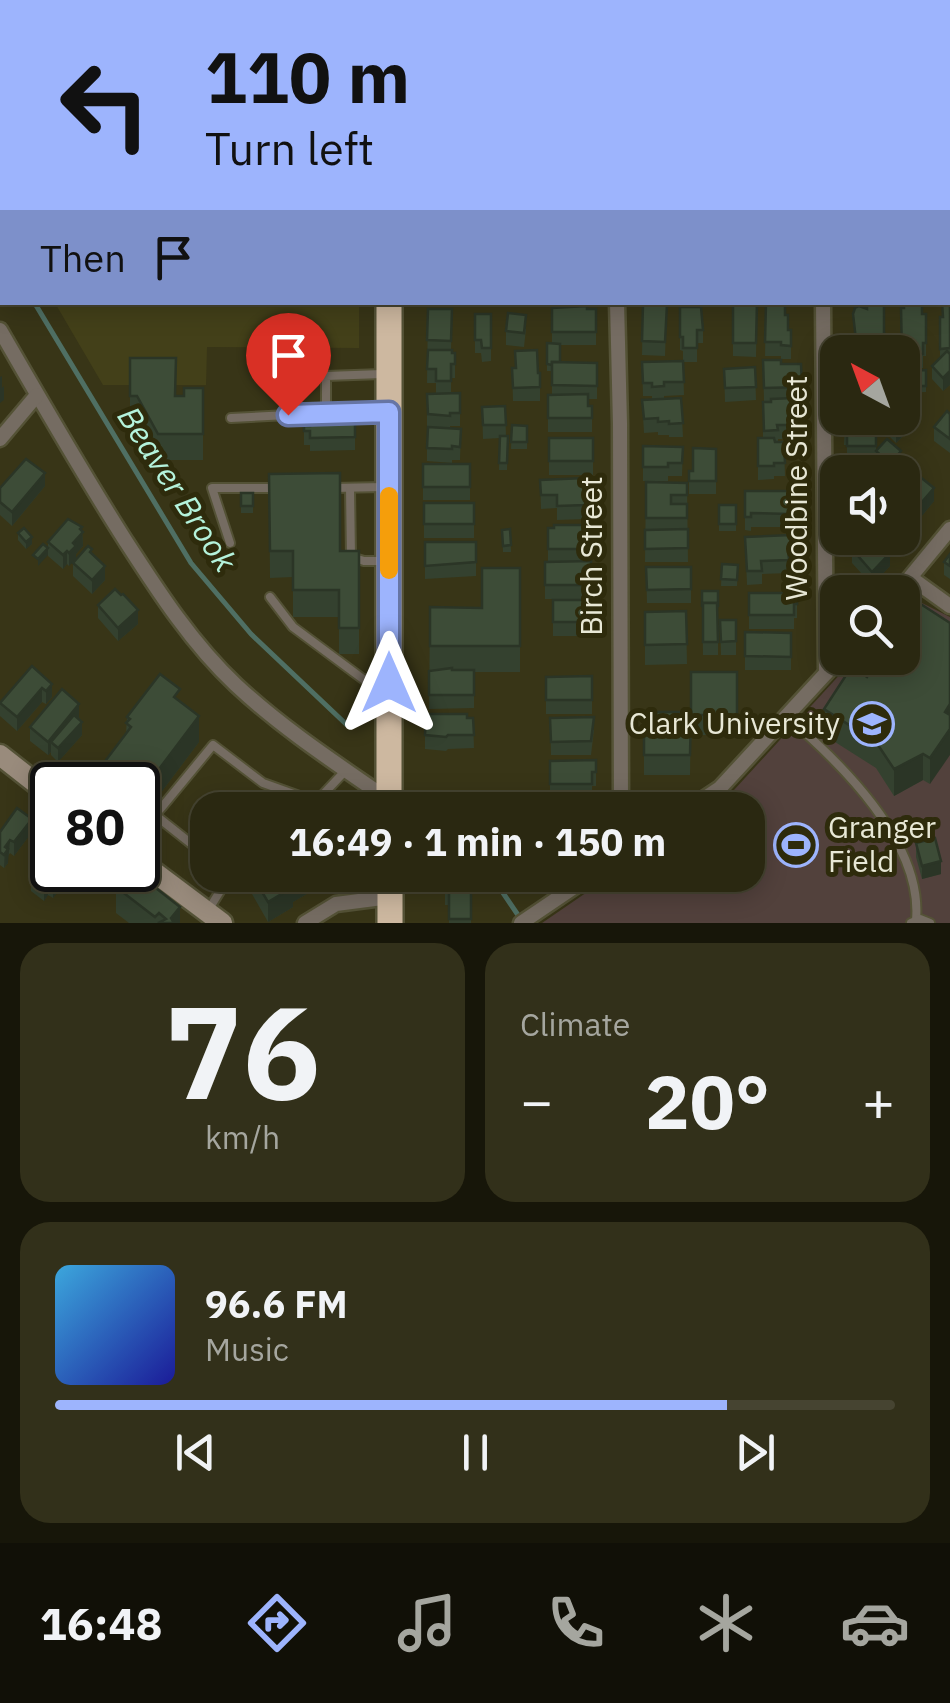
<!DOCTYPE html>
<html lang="en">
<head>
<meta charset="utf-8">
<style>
	:root { --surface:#2a2811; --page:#32301a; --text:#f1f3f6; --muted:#a5a69f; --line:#464431; --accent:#9db4fd }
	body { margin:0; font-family:"IBM Plex Sans",sans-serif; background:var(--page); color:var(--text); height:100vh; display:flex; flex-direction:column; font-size:38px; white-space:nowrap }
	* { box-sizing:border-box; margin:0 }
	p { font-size:32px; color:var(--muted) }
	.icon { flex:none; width:55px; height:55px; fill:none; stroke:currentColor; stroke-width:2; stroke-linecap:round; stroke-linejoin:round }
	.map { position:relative; height:923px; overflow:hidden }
	.side { display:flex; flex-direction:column; gap:20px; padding:20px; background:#171609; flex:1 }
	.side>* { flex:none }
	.guide { position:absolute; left:0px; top:0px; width:950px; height:305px; box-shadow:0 5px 25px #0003,0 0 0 2px var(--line); background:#9db4fd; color:#111; overflow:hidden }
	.needle { width:65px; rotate:319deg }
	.fabs { position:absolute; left:820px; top:335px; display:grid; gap:20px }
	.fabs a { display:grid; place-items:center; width:100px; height:100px; border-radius:20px; background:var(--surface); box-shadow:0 5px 25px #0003,0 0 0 2px var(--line); font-size:50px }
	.speed { position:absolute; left:30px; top:762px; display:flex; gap:20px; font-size:50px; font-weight:700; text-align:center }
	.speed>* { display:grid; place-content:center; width:130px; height:130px; border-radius:50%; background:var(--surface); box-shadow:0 5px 25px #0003,0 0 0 2px var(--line); line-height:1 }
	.speed .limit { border:5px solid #111; border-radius:15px; background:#fff; color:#111 }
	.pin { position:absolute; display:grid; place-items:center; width:85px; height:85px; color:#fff; margin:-102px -42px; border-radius:50% 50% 50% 0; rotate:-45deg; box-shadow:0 0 10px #0007 }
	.pin .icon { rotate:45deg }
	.me { position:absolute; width:110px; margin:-55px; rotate:0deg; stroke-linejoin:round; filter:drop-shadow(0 0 8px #0008) }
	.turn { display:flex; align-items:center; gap:35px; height:210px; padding:0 40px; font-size:45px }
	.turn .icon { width:130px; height:130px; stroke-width:2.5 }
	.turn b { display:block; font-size:70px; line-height:85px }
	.then { display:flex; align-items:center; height:95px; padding:0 40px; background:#0003; gap:20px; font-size:38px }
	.big { font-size:75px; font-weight:800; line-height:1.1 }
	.side .tile { flex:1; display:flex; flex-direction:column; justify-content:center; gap:15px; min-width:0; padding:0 35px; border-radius:30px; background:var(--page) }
	.side .dial { align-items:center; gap:0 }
	.dial b { font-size:130px; line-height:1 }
	.song { display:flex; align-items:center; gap:30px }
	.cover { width:120px; height:120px; border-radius:15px; background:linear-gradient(135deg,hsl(200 70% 55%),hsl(240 70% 35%)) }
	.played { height:10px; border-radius:5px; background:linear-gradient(90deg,var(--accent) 80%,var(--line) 80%) }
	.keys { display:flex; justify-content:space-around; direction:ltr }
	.heat { display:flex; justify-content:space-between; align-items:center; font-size:55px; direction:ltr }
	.side .tiles { flex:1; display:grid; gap:20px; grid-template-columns:1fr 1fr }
	.tile:last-child { grid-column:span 2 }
	.trip { position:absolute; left:190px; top:792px; width:575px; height:100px; border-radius:30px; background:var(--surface); box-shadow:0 5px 25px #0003,0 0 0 2px var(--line); font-weight:800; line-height:100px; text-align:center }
	.tab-bar { display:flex; height:160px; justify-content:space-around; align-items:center; background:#111007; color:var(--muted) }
	.tab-bar .icon { width:70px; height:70px }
	.tab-bar .on { color:var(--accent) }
	.tab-bar b { font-size:45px; color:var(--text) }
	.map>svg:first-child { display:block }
	.built { fill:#434019 }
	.green { fill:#52413c }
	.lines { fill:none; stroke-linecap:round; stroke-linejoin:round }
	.stream { stroke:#4f6f63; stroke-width:5 }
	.lane-casing { stroke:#545236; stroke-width:12 }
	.street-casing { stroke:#545236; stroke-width:19 }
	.secondary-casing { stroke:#545236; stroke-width:25 }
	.highway-casing { stroke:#545236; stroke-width:30 }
	.lane { stroke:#756c62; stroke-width:8 }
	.street { stroke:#756c62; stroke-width:14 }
	.secondary { stroke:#998b7c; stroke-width:20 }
	.highway { stroke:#cdb8a0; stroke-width:25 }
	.wall { fill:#34412f }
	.shaded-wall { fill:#2b3526 }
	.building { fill:#3d4c37; stroke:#2b3526; stroke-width:2.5 }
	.route-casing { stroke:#6675a4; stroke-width:25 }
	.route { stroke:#9db4fd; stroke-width:18 }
	.slow { stroke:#f59e0b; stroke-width:18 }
	.labels { text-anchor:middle; stroke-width:10; stroke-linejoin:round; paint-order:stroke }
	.street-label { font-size:30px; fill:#e8e8d6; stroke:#2e2b0c }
	.poi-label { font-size:30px; fill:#e8e8d6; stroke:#2e2b0c; text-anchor:end }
	.water-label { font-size:32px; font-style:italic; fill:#b4f3dc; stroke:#2e2b0c }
</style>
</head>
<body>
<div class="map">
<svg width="950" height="923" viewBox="0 0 950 923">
	<rect width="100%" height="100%" fill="#383517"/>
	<g class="built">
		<path d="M0 0H360V2H2V212L0 207Z"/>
		<path d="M55 303H359V348L207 347 206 385H103Z"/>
	</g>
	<path class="green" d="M910 597 950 617V923H542L612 875H748V810H706L734 790 855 658H902L903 605Z"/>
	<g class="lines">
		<g class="stream">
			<path d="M0 245 2 250"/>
			<path d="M34 302 191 563 251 634 347 725"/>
			<path d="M421 794 436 810"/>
			<path d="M491 875 520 918"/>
		</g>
		<g class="lane-casing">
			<g id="lane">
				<path d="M382 374 326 376V413L385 412"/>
				<path d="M231 418 326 413"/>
				<path d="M333 488 384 487"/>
				<path d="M350 488 351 557 364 561H385"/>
				<path d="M230 543 212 488H279"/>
				<path d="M270 597 293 627 363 679 385 682"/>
				<path d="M787 717C840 762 923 843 916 920"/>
				<path d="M155 815 208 857"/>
				<path d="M138 833 162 807 213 745 263 783 316 802 346 770"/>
				<path d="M209 909 230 875"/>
				<path d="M911 923 920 919 930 923"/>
			</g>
		</g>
		<g class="street-casing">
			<g id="street">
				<path d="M616 0V2"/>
				<path d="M821 0V2"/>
				<path d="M948 294H950"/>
				<path d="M617 302 620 424 621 810"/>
				<path d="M823 302 826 673"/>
				<path d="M0 330C41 401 81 471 125 540 158 591 192 644 236 685 283 729 337 764 389 800"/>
				<path d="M0 439 37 395"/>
				<path d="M911 578 950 606"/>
				<path d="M898 592 950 529"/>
				<path d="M687 810 720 788 840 658"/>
				<path d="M305 923 336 904 390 897"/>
				<path d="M521 923 592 875"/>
			</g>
		</g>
		<g class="secondary-casing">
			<g id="secondary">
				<path d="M0 755 52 796"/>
				<path d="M138 860 222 923"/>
			</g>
		</g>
		<g class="highway-casing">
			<g id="highway">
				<path d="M390 2V0"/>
				<path d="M389 302V810"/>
				<path d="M390 875V923"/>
			</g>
		</g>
		<use href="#lane" class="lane"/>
		<use href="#street" class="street"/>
		<use href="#secondary" class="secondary"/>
		<use href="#highway" class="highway"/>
	</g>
	<g class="wall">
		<rect x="427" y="0" width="37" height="2"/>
		<rect x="637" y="0" width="65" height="2"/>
		<rect x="743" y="0" width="47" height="2"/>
		<rect x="948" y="214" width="2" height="54"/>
		<path d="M733 302H757L756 357 733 356Z"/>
		<path d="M766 303 785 315 788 330H791V359H781V356H765Z"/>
		<path d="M950 303V385L943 391 932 379V366L940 358V317L943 316Z"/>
		<path d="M643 304H667L665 356 642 355Z"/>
		<path d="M680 307 703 330V343H697V362H683L684 395 664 396V399L681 398 683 437H669V435H658V432L644 433 642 400 652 399V396H643L642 362 683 361V351L680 350Z"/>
		<path d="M552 308 596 309V345H560V362L597 363V399H588V406H592V432H548V395H552V371H547V343H552Z"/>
		<path d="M428 309H452L451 350 452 353H455V378H451V393H460V426H450V428L461 429 460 460H452V463L427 461V394H436V383H427Z"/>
		<path d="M475 314H491V361L482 362 481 353H475Z"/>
		<path d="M853 314 884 333 889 351 856 349Z"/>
		<path d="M922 314H926V356H923V368H902V352Z"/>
		<path d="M526 329 524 347 506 345V331Z"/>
		<path d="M314 341H326V360L314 361Z"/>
		<path d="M130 358 176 396H184L203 388V460H158L137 422 130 423Z"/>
		<path d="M763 360 781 364H801L802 400 793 401 794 439H778V442H784L785 476H774V479L758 480V438H763V402L771 401H764Z"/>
		<path d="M755 367 756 400 725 402 724 369Z"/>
		<path d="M512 368 540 373V401H513Z"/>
		<path d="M926 370V392L908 393 907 371Z"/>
		<path d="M505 406 506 436H508L507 470H499L500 438 483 439 482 407Z"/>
		<path d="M908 408V431L896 443 884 431V418Z"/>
		<path d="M355 414V450L310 451V445H304V426H310Z"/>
		<path d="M950 414V453L934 441V427Z"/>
		<path d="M851 418H880V428L876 429V460H847V445H844L845 425H851Z"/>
		<path d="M512 425 527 426V449H511Z"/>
		<rect x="549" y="438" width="44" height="37"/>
		<path d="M643 446 683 447 682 476H668V481H643Z"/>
		<path d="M716 449V494H689V481L693 471Z"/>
		<path d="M876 451 901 465 894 472H885L876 464Z"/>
		<rect x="423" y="464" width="47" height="36"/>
		<path d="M269 474 340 551H359V654H339V617H293V577L270 578Z"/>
		<path d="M902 476 934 501 921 517 902 502Z"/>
		<path d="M585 478 586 519 557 520V508L541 509 540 480Z"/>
		<path d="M646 482 687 483 688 562H645Z"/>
		<path d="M45 486 12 526 0 515V488Z"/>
		<path d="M745 491H790V527H751V531L745 530Z"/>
		<rect x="241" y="493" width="12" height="20"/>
		<path d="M902 502 920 532 906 547 896 538H902Z"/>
		<rect x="424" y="503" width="50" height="35"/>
		<rect x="719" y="505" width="17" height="26"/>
		<path d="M590 525 591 599H545V562H548V528Z"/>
		<path d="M510 529 511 552H503L502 530Z"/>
		<path d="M82 531 83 546 76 554 69 566 67 564 63 569 48 556V542Z"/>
		<path d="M18 533 32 544 26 549 18 540Z"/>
		<path d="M791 535 792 561H789V573L762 574V584L747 585 745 537Z"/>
		<path d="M847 538H870L890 566 872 585 852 563V549L860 540 847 542Z"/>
		<path d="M425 542H476V576L425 579Z"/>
		<path d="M92 554 105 580 92 594 73 576V563Z"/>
		<path d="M950 554V579L944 575V562Z"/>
		<path d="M722 564 738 565 737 586H721Z"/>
		<path d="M646 567H691V603H647Z"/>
		<path d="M520 568V672H474V708L429 709 430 607 482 608Z"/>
		<path d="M702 591 718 613V655H703Z"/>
		<path d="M749 593H797V618H794V629H749Z"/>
		<rect x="553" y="600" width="38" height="36"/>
		<path d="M98 605 138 624 118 641 98 618Z"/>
		<path d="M686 611 687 664 645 665V612Z"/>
		<path d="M720 620H736V655H721Z"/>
		<path d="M950 623 930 784 923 780 894 796 876 768 824 735V709L867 677Z"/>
		<path d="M745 632 791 633V670H745Z"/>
		<path d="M32 666 52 697 46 704 42 702 17 731 0 716V703Z"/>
		<rect x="691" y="672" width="46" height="63"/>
		<path d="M592 676V714H546V677Z"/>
		<path d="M180 701 199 742 141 819 138 816V785H103V764L126 734 127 717Z"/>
		<path d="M644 712H691L690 775H644Z"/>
		<path d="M79 717 82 735 58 762 51 755V752L48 755 30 741V727Z"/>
		<path d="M467 718H473L474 748 448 749 446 751 425 749V735Z"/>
		<path d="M550 718 594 730 591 755H551Z"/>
		<path d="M596 760V786H592V797L550 798V761Z"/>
		<path d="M0 832H32L14 856 10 853 8 856V863L4 868 0 865Z"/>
		<path d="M46 842 52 870H75L53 898 48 895 44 901 31 891V878L38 868 36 867V853Z"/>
		<path d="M916 843 941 874 922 879 916 857Z"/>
		<path d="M252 875H322V885L293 902V907L268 922 252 894Z"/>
		<path d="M471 876V923H449V905H445V879Z"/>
		<path d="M116 887 180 923H129L116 913Z"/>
	</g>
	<g class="shaded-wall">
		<path d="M950 83V103L948 104V84Z"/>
		<path d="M950 371V385L943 391V378Z"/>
		<path d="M2 376V388L4 386V400L0 403V377Z"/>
		<path d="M908 408V431L896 443V430L903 413Z"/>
		<path d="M901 451V465L894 472H890V464Z"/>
		<path d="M45 473V486L12 526V512Z"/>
		<path d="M934 488V501L921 517V503Z"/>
		<path d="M920 518V532L906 547V533Z"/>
		<path d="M82 527 83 546 76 554V559L69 566V553Z"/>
		<path d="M32 537V544L26 549V542Z"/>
		<path d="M48 548V555L38 566V559Z"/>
		<path d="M67 551V564L63 569V555Z"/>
		<path d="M890 553V566L872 585V572Z"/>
		<path d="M105 566V580L92 594V580Z"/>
		<path d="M138 610V624L118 641V628Z"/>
		<path d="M52 684V697L46 704V691Z"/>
		<path d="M42 688V702L17 731V717Z"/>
		<path d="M79 704V717L56 746 51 742V752L48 755V742Z"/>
		<path d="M950 704V755L930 784V758L945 712Z"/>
		<path d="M199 716V742L141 819V793Z"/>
		<path d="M82 722V735L58 762V748Z"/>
		<path d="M923 754V780L894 796V769Z"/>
		<path d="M32 819V832L14 856V842Z"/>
		<path d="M10 840 8 863 4 868 5 847Z"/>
		<path d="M941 861V874L922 879V866Z"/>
		<path d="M64 870H75L53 898V885Z"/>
		<path d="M305 875H322V885L293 902V907L268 922V902L291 883Z"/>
		<path d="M48 882V895L44 901V888Z"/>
		<path d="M180 907V923H171V918Z"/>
	</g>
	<g class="building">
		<rect x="544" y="0" width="45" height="2"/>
		<rect x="851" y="0" width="49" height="2"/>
		<path d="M950 63V83L948 84V64Z"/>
		<rect x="948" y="214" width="2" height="34"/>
		<path d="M733 302H757L756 343H733Z"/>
		<path d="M942 302 950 303V348L940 349V317H943Z"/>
		<path d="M766 303 785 304V315H788V330H791V346L781 345V342H765Z"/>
		<path d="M904 303H922V314H926V343H923V354L902 355 901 308H904Z"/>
		<path d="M643 304H667L665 342 642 341Z"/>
		<path d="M867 304H884V333L889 337 886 342 856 340 853 314 855 308 859 306 867 309Z"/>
		<path d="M587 306V309H596V332H552V308Z"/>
		<path d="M680 307H701L703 330H697V348H683V337H680Z"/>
		<path d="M428 309H452L451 341 427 340Z"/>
		<path d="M508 313 526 315 524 333 506 331Z"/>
		<path d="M475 314H491V348H482L481 340H475Z"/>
		<path d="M314 341H326V353L314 354Z"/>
		<path d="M547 343 560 344V362H552V365L547 364Z"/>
		<path d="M886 348V352H848L849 350Z"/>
		<path d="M428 350H452V353H455V364H451V381H436V369H427Z"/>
		<path d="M537 350 538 373H540V387L513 388 512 368H516L515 351Z"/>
		<path d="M947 351 950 354V371L943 378 932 366Z"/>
		<path d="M130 358H176L175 396H184V388H203V434H158L137 396H130Z"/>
		<path d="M763 360H781V364H801L802 387 764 388Z"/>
		<path d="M683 361 684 382H664V386L652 387V383H643L642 362Z"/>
		<path d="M552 362 597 363V386L552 385Z"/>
		<path d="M755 367 756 387 725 388 724 369Z"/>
		<path d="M926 370V386H908L907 371Z"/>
		<path d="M460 393V413H450V416L428 414 427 394Z"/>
		<path d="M588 394V406H592V418H548V395Z"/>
		<path d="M681 398 683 423 669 424V421L658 422V418L644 419 642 400Z"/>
		<path d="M793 398 794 425H777L778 430 764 431 763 402H771V399Z"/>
		<path d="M902 403 908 408 903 413 908 418 896 430 884 418H902Z"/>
		<path d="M505 406 506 425H483L482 407Z"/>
		<path d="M947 411 950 414V439L934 427Z"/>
		<path d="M355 414V437L310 438V431H304V426H310V415Z"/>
		<path d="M512 425 527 426V442H511Z"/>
		<path d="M845 425H876V446H847V432H844Z"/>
		<path d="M428 427 461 429 460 447 452 446V449L427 448Z"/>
		<path d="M500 436H508L507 463H499Z"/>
		<rect x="549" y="438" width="44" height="23"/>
		<path d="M758 438H774L775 442H784L785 463H774V466H758Z"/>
		<path d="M887 439 901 451 890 464 876 451Z"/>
		<path d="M643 446 683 447 682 463H668V467H643Z"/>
		<path d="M693 448 716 449V481H689V471H693Z"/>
		<path d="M26 459 45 473 12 512 0 502V488Z"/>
		<rect x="423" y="464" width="47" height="23"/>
		<path d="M909 468 934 488 921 503 902 488V476Z"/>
		<path d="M849 469 877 471V472H849Z"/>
		<path d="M340 473V551H359V628H339V590H293V551H270L269 474Z"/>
		<path d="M585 478 586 505 557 506V495H541L540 480Z"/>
		<path d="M646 482 687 483V495H671V504H687V518H646Z"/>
		<path d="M745 491H790V514L751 513V517H745Z"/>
		<rect x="241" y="493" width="12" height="13"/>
		<path d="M902 502 920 518 906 533 902 530Z"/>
		<rect x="424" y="503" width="50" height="21"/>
		<rect x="719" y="505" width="17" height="19"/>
		<path d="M68 519 82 527 80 529 83 532 73 543 76 546 69 553 67 551 63 555 48 542Z"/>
		<path d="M554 525H590V549H548V528H554Z"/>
		<path d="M24 528 32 537 26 542 18 533Z"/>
		<path d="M510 529 511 545 503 546 502 530Z"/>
		<path d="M688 529V548L645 549V530Z"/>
		<path d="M791 535 792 548H788L789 560 761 561 762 571H747L745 537Z"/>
		<path d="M863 538H870L890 553 872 572 852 549Z"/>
		<path d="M425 542H476V562L425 566Z"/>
		<path d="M43 544 48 548 38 559 33 555Z"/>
		<path d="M88 546 92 549 90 552 105 566 92 580 73 563Z"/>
		<path d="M950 554V566L944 562Z"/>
		<path d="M591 561V585H545V562Z"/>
		<path d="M722 564 738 565 737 580 721 579Z"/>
		<path d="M646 567H691V589L647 590Z"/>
		<path d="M482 568H520V646H430V607L482 608Z"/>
		<path d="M115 589 121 595 123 594 138 610 118 628 98 605Z"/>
		<path d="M702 591H718V607L717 603H703L702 607Z"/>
		<path d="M749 593H797V604H794V615H749Z"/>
		<rect x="553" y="600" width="38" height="22"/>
		<path d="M916 601 950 623V704L945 712 950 715V729L930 758 923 754 894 769 876 742 824 709 852 666 867 677 880 658H902V622Z"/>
		<path d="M703 603H717L718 642H703Z"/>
		<path d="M686 611 687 644 645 645V612Z"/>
		<path d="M720 620H736V641L721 642Z"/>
		<path d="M745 632 791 633V657L745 656Z"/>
		<path d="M32 666 52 684 46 691 42 688 17 717 0 703Z"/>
		<path d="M452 668V670H474V695H429V671Z"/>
		<rect x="691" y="672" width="46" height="43"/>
		<path d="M160 674 180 689 174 697 199 716 141 793 138 790V785H131L103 764 131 727 126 723 130 719 127 717Z"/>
		<path d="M592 676V700H546V677Z"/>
		<path d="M62 689 79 704 48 742 30 727Z"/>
		<path d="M644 712H691L690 755H644Z"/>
		<path d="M426 714H467V718H473L474 735H448L446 737 425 735Z"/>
		<path d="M74 715 82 722 58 748 51 742Z"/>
		<path d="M594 717 591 741 551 742 550 718Z"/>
		<path d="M596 760V772H592V784H550V761Z"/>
		<path d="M549 805 551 810H538V809Z"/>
		<path d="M17 808 32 819 14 842 10 840 5 847 8 849 4 855 0 852V832Z"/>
		<path d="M935 838 941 861 922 866 916 843Z"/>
		<path d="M46 842 52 847V870H64L53 885 48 882 44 888 31 878 45 860 36 853Z"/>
		<path d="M129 870H133L180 907 171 918 174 923H158L166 919 159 913 155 917 116 887Z"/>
		<path d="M252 875H305L291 883 293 887 268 902Z"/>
		<path d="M449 876H471V919H449V892L445 891V879H449Z"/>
	</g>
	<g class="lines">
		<g class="route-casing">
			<path id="route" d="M288 415 389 412V683"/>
		</g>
		<use href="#route" class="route"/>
		<path class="slow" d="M389 496V570"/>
	</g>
	<defs>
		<g id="university-ring" transform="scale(2.25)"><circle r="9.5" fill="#2e2b0c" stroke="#9db4fd" stroke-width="1.5"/><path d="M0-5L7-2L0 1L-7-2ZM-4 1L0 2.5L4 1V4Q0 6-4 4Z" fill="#9db4fd"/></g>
		<g id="stadium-ring" transform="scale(2.25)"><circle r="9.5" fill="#2e2b0c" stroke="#9db4fd" stroke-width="1.5"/><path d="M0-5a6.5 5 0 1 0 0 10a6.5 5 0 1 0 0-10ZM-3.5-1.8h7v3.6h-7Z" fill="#9db4fd"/></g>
	</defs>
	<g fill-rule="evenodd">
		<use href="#university-ring" x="872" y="724"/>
		<use href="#stadium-ring" x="796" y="845"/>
	</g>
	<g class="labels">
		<g class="street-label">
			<text transform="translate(797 488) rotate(-90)" y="10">Woodbine Street</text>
			<text transform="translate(592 556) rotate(-90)" y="10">Birch Street</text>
		</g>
		<g class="poi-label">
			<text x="840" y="734">Clark University</text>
			<text x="828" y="838" text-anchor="start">Granger<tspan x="828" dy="34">Field</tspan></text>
		</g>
		<g class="water-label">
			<text transform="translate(177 489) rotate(57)" y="11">Beaver Brook</text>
		</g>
	</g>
</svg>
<div class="fabs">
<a><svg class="needle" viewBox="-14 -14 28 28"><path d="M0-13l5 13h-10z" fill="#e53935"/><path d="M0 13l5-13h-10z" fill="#a5a69f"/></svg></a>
<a><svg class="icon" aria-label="sound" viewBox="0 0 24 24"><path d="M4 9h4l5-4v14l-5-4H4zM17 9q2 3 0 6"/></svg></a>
<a><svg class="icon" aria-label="search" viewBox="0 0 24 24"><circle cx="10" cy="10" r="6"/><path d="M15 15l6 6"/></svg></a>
</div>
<div class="speed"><div class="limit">80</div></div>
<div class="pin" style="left:288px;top:415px;background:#d93025"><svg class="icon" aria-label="arrive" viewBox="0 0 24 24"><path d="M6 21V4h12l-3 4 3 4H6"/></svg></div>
<svg class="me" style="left:389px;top:683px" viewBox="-20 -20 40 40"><path d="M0-17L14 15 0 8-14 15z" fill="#9db4fd" stroke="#fff" stroke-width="4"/></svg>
<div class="trip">16:49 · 1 min · 150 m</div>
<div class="guide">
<div class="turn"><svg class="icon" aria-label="left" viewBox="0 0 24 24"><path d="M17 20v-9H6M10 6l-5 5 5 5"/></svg><div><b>110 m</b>Turn left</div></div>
<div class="then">Then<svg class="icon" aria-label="arrive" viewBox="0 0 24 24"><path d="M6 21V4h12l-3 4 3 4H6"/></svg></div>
</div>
</div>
<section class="side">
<div class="tiles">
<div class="tile dial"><b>76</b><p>km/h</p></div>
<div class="tile"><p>Climate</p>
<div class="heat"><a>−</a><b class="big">20°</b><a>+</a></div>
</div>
<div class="tile">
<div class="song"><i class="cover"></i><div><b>96.6 FM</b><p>Music</p></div></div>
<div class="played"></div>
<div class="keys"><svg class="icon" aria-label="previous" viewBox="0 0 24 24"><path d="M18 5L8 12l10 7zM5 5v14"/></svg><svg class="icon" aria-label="pause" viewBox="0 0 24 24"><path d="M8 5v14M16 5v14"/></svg><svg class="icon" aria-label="next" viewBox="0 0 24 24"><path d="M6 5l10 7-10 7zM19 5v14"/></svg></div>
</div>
</div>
</section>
<nav class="tab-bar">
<b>16:48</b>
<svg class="icon on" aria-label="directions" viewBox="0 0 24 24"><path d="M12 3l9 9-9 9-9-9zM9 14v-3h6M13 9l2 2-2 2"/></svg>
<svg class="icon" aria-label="music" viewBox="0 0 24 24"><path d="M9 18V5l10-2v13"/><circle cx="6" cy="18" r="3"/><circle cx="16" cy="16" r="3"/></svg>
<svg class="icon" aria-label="phone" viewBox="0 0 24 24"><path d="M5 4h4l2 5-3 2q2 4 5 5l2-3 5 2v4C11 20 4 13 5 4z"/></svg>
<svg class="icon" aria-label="climate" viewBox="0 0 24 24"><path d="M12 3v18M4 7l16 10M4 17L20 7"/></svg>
<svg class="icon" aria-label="car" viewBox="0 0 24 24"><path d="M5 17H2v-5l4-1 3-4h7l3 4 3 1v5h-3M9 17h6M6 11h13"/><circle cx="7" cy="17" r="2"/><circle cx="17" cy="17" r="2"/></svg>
</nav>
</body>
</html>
